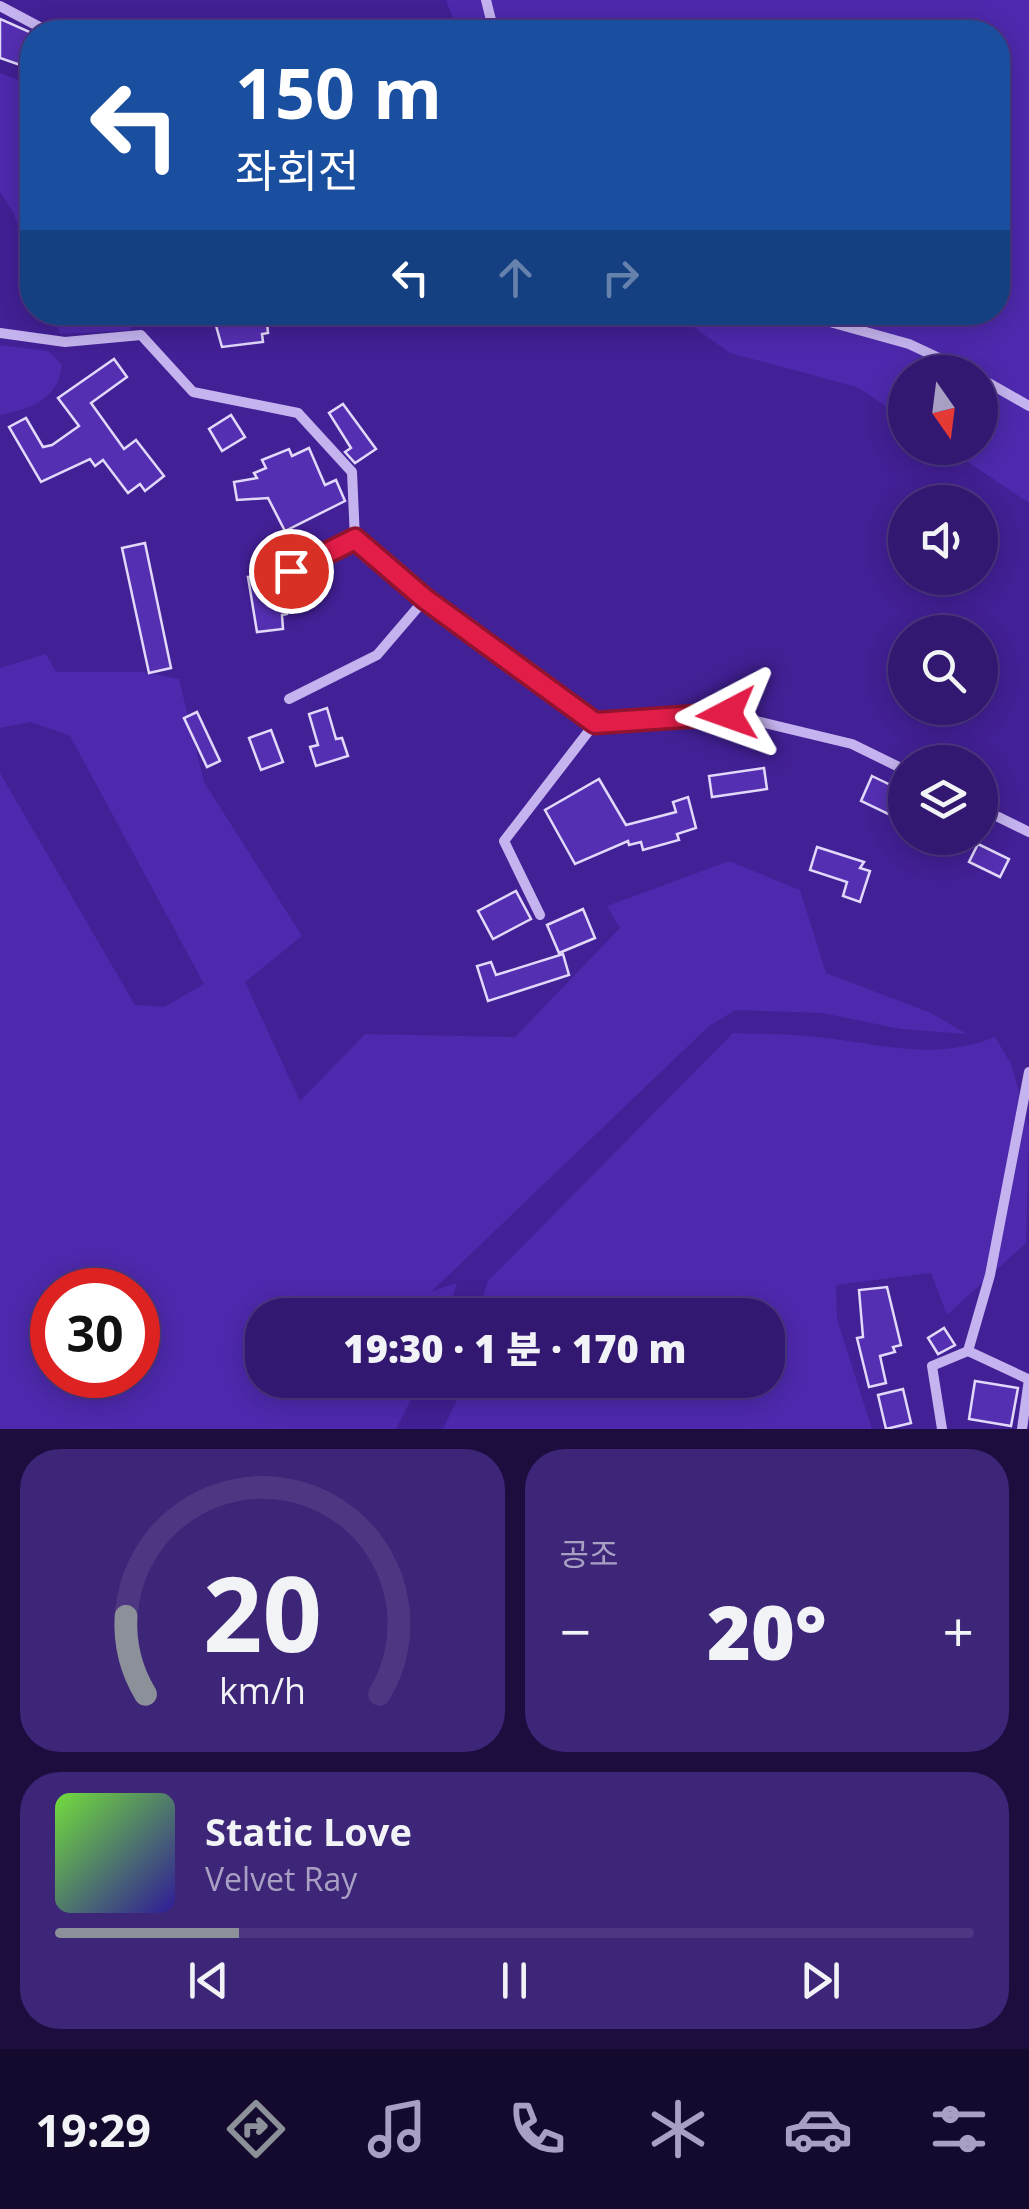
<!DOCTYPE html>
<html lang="ko">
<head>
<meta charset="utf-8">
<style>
	:root { --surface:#321870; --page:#3d2578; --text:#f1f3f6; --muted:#a8a0c3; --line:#4d3783; --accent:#8c9099 }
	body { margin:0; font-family:"Open Sans","Noto Sans KR",sans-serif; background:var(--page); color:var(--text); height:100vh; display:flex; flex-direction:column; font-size:38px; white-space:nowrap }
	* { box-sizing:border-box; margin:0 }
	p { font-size:32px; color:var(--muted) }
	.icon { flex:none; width:55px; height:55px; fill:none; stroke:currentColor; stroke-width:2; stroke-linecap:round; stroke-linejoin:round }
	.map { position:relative; height:1429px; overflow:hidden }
	.details { display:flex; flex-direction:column; gap:20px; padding:20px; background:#1c0d3e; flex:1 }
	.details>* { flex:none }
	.top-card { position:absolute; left:20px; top:20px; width:990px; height:305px; border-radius:40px; box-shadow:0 5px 25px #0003,0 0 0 2px var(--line); background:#1a4fa0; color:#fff; overflow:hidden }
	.needle { width:65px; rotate:166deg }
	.tools { position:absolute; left:888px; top:355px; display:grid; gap:20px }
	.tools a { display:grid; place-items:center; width:110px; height:110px; border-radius:50%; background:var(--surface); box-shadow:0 5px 25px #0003,0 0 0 2px var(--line); font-size:50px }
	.speed { position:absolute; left:30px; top:1268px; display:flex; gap:20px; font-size:50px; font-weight:700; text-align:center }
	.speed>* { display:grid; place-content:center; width:130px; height:130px; border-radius:50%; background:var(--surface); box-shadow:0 5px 25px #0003,0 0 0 2px var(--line); line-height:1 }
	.speed .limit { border:15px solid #d22; background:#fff; color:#111 }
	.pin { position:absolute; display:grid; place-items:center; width:85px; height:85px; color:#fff; margin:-42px; border:5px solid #fff; border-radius:50%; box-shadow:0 2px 10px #0007 }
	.me { position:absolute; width:110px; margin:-55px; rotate:266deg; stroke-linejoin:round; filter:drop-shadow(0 0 8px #0008) }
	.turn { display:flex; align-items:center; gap:35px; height:210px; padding:0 50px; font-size:45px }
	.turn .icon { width:130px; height:130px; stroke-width:2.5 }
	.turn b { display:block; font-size:70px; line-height:85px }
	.lanes { display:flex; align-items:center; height:95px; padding:0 50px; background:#0003; justify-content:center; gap:50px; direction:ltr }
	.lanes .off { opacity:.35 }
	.big { font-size:75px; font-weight:800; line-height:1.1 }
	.details .widget { flex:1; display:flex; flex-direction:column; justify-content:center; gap:15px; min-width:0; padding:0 35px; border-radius:40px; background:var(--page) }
	.details .dial { align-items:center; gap:0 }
	.dial svg { height:260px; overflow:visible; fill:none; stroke:var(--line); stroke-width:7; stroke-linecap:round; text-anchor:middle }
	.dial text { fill:var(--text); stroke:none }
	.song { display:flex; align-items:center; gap:30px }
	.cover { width:120px; height:120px; border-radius:15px; background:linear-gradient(135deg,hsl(100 70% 55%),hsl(250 70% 35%)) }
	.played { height:10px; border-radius:5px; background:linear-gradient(90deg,var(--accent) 20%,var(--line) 20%) }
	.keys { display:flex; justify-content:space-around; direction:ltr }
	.heat { display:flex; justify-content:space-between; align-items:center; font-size:55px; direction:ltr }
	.details .tiles { flex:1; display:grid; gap:20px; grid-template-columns:1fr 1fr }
	.widget:last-child { grid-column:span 2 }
	.trip { position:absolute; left:245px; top:1298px; width:540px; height:100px; border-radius:40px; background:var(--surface); box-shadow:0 5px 25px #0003,0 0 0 2px var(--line); font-weight:800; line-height:100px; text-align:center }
	.tabs { display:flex; height:160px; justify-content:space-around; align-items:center; background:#140a2d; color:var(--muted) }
	.tabs .icon { width:70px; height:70px }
	.tabs .active { color:var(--accent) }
	.tabs b { font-size:45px; color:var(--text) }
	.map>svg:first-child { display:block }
	.green { fill:#4e29ad; fill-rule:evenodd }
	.building { fill:#552fb2; stroke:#e2d9fa; stroke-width:2.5 }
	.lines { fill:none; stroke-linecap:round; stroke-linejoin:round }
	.street { stroke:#c4b3ee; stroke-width:10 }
	.route-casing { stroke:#92132f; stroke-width:25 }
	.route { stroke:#e11d48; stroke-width:18 }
</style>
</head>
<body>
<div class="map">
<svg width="1029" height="1429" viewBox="0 0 1029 1429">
	<rect width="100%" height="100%" fill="#422095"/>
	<g class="green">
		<path d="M446 0H1029V503L947 448H980V372H905V419L857 387 730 353 674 313 998 312V32H458Z"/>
		<path d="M0 73 32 85V262L13 212 0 192Z"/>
		<path d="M52 313H127L131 330 60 334Z"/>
		<path d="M0 345 48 351 62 365C58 400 30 409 0 415Z"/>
		<path d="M46 654 56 672H142L179 679 204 782 302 936 245 982 300 1101 365 1034 515 1037 620 928 607 906 729 861 800 890 826 973 931 1013 967 1034 901 1029 822 1013 736 1010 709 1026 432 1291 457 1283 447 1315H262V1380H421L396 1429H0V773L135 1005 164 1007 204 984 70 736 31 722 0 728V668ZM52 1290H138V1375H52Z"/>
		<path d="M733 1033C766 1034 801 1034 834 1039 892 1047 939 1059 995 1037L1011 1064 1029 1128 1026 1243 947 1315 931 1273 836 1285 837 1319 872 1429H443L457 1400 459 1380H768V1315H477L488 1281Z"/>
	</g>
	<g class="building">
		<path d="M0 19 32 33V61L26 67 0 58Z"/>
		<path d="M221 312H266L268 333 262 334 263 342 222 347 213 315Z"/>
		<path d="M114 359 127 377 91 403 124 449 136 440 164 476 145 491 140 484 128 493 103 460 95 466 90 459 41 482 9 427 26 418 43 447 52 445 79 426 58 398Z"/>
		<path d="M343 404 376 449 355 463 345 452 351 448 329 413Z"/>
		<path d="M231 415 245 437 222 451 209 429Z"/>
		<path d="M309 448 325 485 336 480 345 501 285 531 268 498 237 500 234 482 257 478 254 473 266 468 262 460 289 449 292 456Z"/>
		<path d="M145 543 171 668 149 673 122 548Z"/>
		<path d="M267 576 268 585 276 584 277 596H286L287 614 282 615 283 629 257 632 248 577Z"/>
		<path d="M327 708 336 739 342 738 348 756 316 766 310 747 318 745 309 714Z"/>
		<path d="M197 712 220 761 207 767 184 718Z"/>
		<path d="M271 730 283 762 261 770 249 738Z"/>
		<path d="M764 768 767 789 712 797 709 776Z"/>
		<path d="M872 776 905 792V822L861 801Z"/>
		<path d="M599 779 626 825 676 812 673 802 688 797 696 828 677 834 679 840 643 850 641 842 629 845 628 841 575 864 545 810Z"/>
		<path d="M978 844 1009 859 1000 877 969 862Z"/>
		<path d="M817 847 864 862 860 868 870 871 860 902 843 896 847 882 810 870Z"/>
		<path d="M516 891 531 919 493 939 478 911Z"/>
		<path d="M583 909 595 938 559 953 547 925Z"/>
		<path d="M563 954 569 975 488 1001 477 966 491 962 496 975Z"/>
		<path d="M887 1287 901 1345 893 1347 895 1352 880 1356 886 1383 869 1387 857 1338 863 1337 859 1290Z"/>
		<path d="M944 1328 955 1345 938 1354 928 1338Z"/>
		<path d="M975 1381 1018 1388 1011 1426 969 1419Z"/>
		<path d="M903 1389 911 1423 886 1429 878 1395Z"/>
	</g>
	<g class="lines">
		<g class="street">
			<path d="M486 0 494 32"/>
			<path d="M0 6 49 32"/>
			<path d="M794 312 909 344 969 372"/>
			<path d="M0 333 65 342 141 335 193 392 298 413 352 472 355 539 425 599 595 723 727 714 852 744 905 770"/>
			<path d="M980 378 1029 406"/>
			<path d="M291 571 355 539"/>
			<path d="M289 699 377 655 425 599"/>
			<path d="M980 808 1029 832"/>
			<path d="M540 915 504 841 595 723"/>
			<path d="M1028 1379 968 1351 990 1275 1029 1072"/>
			<path d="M942 1429 932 1366 968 1351"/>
			<path d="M1022 1429 1029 1379"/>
		</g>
	</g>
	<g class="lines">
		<g class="route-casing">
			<path id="route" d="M291 571 355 539 425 599 595 723 727 714"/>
		</g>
		<use href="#route" class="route"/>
	</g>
</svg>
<div class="tools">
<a><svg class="needle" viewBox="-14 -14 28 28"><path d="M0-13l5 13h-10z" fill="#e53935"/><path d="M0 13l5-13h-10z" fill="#a8a0c3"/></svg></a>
<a><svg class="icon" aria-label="sound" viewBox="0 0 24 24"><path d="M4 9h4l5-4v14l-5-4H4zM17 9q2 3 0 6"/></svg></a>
<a><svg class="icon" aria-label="search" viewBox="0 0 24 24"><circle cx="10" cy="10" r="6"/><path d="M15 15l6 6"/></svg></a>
<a><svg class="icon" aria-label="layers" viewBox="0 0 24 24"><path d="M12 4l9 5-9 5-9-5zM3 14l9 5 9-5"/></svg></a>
</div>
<div class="speed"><div class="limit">30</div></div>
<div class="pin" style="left:291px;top:571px;background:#d93025"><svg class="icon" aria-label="arrive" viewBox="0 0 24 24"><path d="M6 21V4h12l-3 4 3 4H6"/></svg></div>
<svg class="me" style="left:727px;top:714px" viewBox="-20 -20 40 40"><path d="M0-17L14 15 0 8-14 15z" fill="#e11d48" stroke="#fff" stroke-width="4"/></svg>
<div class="trip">19:30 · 1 분 · 170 m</div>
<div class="top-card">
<div class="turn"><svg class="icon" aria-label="left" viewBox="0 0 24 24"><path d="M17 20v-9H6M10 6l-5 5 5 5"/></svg><div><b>150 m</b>좌회전</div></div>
<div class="lanes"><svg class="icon" aria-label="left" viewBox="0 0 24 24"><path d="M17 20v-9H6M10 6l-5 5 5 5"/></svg><svg class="icon off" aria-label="ahead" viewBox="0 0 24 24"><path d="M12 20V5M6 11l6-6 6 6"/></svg><svg class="icon off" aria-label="right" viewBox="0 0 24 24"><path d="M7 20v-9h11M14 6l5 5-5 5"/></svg></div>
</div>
</div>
<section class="details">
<div class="tiles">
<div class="widget dial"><svg viewBox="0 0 100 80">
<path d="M14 69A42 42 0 1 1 86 69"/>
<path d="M14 69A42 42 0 0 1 8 45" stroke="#8c9099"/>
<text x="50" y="56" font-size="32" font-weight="700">20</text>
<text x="50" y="72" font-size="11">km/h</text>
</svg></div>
<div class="widget"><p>공조</p>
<div class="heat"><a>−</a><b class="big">20°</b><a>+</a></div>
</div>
<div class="widget">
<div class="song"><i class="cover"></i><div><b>Static Love</b><p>Velvet Ray</p></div></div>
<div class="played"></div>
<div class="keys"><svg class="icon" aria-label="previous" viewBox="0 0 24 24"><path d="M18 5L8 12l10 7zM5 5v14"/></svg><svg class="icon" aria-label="pause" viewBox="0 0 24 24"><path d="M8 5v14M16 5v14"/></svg><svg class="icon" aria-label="next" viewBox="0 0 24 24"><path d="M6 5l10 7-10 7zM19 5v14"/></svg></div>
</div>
</div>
</section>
<nav class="tabs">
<b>19:29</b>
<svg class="icon active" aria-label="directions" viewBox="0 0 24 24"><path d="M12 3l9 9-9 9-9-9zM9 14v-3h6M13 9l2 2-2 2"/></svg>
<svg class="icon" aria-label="music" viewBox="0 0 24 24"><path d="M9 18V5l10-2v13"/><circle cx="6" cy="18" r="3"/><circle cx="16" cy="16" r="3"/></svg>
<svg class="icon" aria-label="phone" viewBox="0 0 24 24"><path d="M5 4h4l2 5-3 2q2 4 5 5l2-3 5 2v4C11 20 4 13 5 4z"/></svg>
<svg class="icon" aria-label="climate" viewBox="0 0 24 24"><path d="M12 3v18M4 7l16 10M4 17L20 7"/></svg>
<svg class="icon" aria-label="car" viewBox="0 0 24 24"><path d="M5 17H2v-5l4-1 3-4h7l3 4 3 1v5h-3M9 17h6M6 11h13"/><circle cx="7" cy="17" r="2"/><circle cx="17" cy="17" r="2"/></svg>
<svg class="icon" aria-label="filters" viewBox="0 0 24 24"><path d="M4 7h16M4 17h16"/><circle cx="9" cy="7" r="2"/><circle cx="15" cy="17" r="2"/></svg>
</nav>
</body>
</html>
